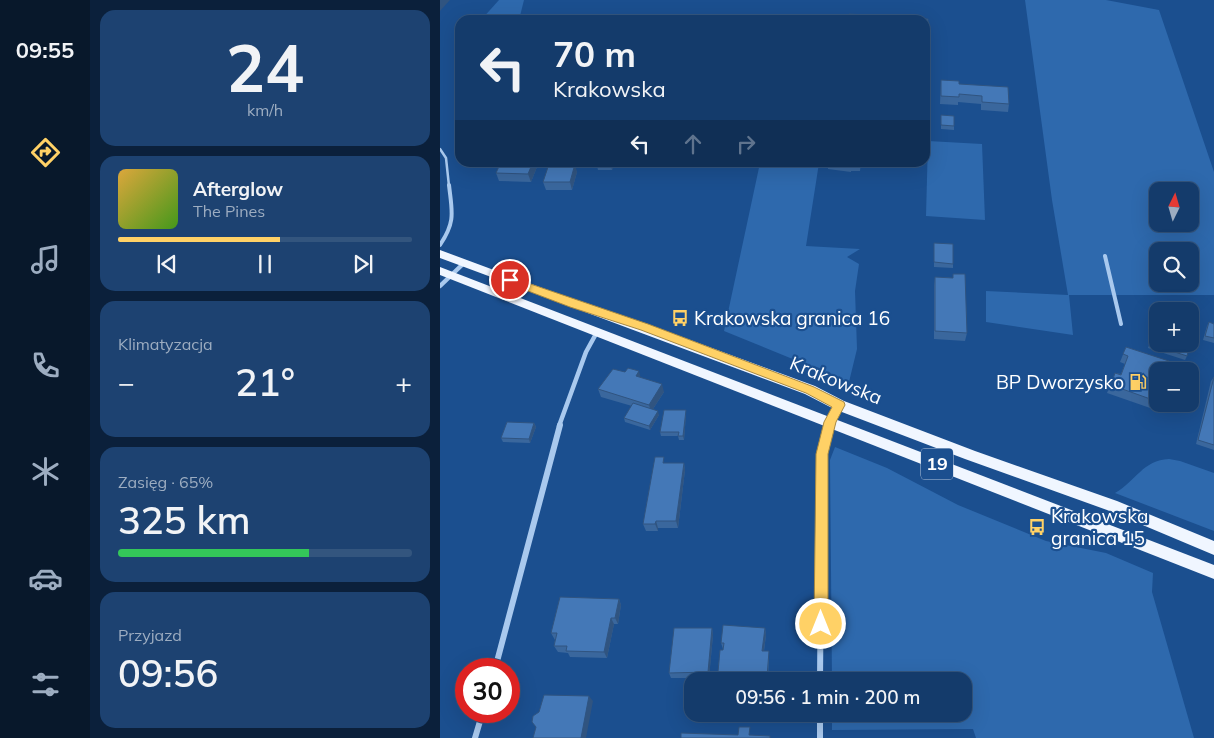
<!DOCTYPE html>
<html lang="pl">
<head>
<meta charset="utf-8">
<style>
	:root { --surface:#143b6b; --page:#1d4271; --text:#f1f3f6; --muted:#9dadc1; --line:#33557e; --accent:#ffd166 }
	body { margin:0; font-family:Mulish,sans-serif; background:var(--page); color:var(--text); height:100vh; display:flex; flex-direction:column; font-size:19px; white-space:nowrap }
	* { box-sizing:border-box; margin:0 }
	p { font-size:16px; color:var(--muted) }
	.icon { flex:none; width:28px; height:28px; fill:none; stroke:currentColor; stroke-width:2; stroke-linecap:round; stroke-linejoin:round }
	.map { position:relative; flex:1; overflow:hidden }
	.sheet { display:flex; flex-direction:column; gap:10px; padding:10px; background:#0b203b; width:350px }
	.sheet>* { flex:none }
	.hud { position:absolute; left:15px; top:15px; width:475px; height:152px; border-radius:15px; box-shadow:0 5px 20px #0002,0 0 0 1px var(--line); background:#143b6b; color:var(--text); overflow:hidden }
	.needle { width:32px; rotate:5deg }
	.fabs { position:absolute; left:709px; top:182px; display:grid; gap:10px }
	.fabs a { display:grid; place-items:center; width:50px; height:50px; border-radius:10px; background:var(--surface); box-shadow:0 5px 20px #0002,0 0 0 1px var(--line); font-size:25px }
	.speed { position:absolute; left:15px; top:658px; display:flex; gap:10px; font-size:25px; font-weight:700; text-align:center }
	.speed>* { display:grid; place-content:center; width:65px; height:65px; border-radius:50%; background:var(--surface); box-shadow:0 5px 20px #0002,0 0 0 1px var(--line); line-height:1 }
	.speed .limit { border:8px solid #d22; background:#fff; color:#111 }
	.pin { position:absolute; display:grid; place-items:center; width:42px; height:42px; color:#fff; margin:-21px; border:2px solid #fff; border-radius:50%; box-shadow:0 1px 5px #0007 }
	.me { position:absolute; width:55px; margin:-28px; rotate:0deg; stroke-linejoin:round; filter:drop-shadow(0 0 4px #0008) }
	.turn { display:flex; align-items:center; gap:18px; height:105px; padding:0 15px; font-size:22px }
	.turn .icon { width:65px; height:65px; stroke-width:2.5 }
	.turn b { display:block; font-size:35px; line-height:42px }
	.lanes { display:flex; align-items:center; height:48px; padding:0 15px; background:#0003; justify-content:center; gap:25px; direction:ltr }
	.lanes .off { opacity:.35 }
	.big { font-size:38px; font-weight:600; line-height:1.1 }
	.sheet .card { flex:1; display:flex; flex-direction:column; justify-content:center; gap:8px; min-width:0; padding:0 18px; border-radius:15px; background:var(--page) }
	.sheet .dial { align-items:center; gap:0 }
	.dial b { font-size:65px; line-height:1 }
	.song { display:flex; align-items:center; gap:15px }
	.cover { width:60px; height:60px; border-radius:8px; background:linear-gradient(135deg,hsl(40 70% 55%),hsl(100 70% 35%)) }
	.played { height:5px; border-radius:2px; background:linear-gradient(90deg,var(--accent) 55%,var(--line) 55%) }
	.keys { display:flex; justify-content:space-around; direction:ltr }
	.heat { display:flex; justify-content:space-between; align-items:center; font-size:28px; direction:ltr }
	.charge { height:8px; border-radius:4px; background:linear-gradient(90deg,#34c759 65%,var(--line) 0) }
	.trip { position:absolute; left:244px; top:672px; width:288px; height:50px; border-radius:15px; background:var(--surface); box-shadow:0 5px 20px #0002,0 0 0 1px var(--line); font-weight:600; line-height:50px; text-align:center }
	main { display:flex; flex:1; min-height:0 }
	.dock { display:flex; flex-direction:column; width:90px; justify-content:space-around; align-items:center; background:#08182b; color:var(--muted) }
	.dock .icon { width:35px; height:35px }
	.dock .active { color:var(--accent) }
	.dock b { font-size:22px; color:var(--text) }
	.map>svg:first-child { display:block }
	.green { fill:#2e69ad; fill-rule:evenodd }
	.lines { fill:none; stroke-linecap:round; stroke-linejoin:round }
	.lane-far1 { stroke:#a9c9ee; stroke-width:2.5 }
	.lane { stroke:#a9c9ee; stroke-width:4 }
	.street-far1 { stroke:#a9c9ee; stroke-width:4.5 }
	.street { stroke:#a9c9ee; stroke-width:6 }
	.primary { fill:#f0f6ff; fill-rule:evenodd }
	.wall { fill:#3a679d }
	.shaded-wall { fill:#305480 }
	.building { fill:#4478b7; stroke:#305480 }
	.route { fill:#ffd166; stroke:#a68842 }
	.labels { text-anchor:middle; stroke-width:4.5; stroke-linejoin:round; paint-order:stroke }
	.shield { fill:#1b4f8f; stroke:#bbcadd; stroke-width:1 }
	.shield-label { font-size:18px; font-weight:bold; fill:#fff }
	.poi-label { font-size:19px; fill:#fff; stroke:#1b4f8f; text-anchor:start }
	.street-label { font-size:19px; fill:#fff; stroke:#1b4f8f }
</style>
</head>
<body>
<main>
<nav class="dock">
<b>09:55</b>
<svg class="icon active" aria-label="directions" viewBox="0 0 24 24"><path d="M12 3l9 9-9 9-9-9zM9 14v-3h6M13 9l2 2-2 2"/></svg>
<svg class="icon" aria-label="music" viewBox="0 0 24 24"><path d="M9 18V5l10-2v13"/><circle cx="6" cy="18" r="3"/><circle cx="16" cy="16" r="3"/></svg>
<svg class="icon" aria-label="phone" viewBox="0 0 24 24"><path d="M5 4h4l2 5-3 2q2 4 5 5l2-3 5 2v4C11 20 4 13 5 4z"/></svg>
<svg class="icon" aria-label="climate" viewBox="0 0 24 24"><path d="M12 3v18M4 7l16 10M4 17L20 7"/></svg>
<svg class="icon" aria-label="car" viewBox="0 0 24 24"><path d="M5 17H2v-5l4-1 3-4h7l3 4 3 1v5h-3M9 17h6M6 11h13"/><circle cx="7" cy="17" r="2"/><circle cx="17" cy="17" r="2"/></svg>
<svg class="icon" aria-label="filters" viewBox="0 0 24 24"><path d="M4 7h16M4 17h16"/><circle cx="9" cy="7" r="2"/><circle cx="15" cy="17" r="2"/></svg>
</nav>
<section class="sheet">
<div class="card dial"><b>24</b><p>km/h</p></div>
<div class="card">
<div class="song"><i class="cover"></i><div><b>Afterglow</b><p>The Pines</p></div></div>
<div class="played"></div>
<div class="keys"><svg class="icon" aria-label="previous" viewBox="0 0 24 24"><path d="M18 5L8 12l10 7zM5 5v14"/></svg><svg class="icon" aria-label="pause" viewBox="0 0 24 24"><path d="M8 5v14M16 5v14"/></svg><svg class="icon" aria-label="next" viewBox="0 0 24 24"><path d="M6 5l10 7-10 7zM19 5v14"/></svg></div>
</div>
<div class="card"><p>Klimatyzacja</p>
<div class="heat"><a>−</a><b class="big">21°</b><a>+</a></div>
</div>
<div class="card"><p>Zasięg · 65%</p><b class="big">325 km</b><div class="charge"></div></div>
<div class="card"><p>Przyjazd</p><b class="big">09:56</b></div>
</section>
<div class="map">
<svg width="774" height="738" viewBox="0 0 774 738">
	<rect width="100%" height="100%" fill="#1b4f8f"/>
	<g class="green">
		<path d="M59 0H84L79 20H41Z"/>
		<path d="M585 0H666L719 10 774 172V295H629L633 335 546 322V291L628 295 612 200ZM718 191H750V224H718ZM718 251H750V284H718Z"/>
		<path d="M488 141 542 144 545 220 486 216Z"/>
		<path d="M320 163H379L366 246 420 249 407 257 419 264 415 291 417 349 409 382 284 331Z"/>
		<path d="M395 447 447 468 518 505 606 541 666 553 713 573 712 592 754 738H536L533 729 392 730V714H522V681H392L390 460Z"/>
		<path d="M729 459 740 461 774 473V531L675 493C696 481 703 460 729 459Z"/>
	</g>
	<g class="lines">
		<path class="lane-far1" d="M0 149 6 158 9 186"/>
		<g class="lane">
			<path d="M0 245C16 221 12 212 9 185"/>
			<path d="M665 256 681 324"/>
		</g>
		<g class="street-far1">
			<path d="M0 286 24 263"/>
			<path d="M119 426 146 352 157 332"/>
			<path d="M389 426 399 405"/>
		</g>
		<g class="street">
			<path d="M55 669 120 425"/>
			<path d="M380 681 382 454 389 425"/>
			<path d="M380 714V738"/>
			<path d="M35 738 43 711"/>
		</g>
		<g class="primary">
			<path d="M0 250 137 301 223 330 375 386 404 401 535 451 677 501 774 541V555L667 510 525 459 394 409 365 394 0 258Z"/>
			<path d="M0 267 774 565V579L0 275Z"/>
		</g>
	</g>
	<g class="wall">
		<path d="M488 19V27H485V20Z"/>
		<path d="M501 80 519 84 569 104 568 112 541 110V104L518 102V105L500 104Z"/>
		<path d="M501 115 514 126V130L501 129Z"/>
		<path d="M57 162H96L97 167 91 182 59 181 56 173 61 163Z"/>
		<path d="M113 162H134L133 164 137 172 132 190H106L103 182 113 164Z"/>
		<path d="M158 162H175L172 170H158L157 166Z"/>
		<path d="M388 162H421L420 171H411V172L388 169Z"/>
		<path d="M494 243 513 264V268L494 267Z"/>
		<path d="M513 274 527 333 525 341 494 339V285L495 277 513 278Z"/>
		<path d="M769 322 774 324V343L763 340 767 326Z"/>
		<path d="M715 329 747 356 745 360 708 348Z"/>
		<path d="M686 347 716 401 713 409 667 393 675 373 681 374 685 364 680 362Z"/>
		<path d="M774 377V450L756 444 771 381Z"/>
		<path d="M201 378 224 392 213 409 219 415 210 430 185 422 184 418 192 406 161 397 158 389Z"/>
		<path d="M246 414 244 440H239L238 436H221L220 432Z"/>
		<path d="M94 423 96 427 90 443 63 442 61 438Z"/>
		<path d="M226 463H244L245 470 238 528H218V531H206L203 524Z"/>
		<path d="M179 599 181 605 178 624H174L167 658 130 657 128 653 118 652 114 646 115 640 111 633Z"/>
		<path d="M272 628 273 635 269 678H231L229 673Z"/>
		<path d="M325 628 326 635 324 651 329 657 328 681H297V679L280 678 278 672 283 649 281 643Z"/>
	</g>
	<g class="shaded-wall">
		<path d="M0 0H10L0 11Z"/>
		<path d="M92 162H96L97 167 91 182 88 174Z"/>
		<path d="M173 162H175L172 170 171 166Z"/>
		<path d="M135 164 137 172 132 190 130 182Z"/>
		<path d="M199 371 201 379 196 376Z"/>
		<path d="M222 384 224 392 211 412 209 405Z"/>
		<path d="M246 410V414L244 440 243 436Z"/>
		<path d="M218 411 219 415 210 430 209 426Z"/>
		<path d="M94 423 96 427 90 443 89 439Z"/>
		<path d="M244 463 245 470 238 528 236 521Z"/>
		<path d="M216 521 218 528V531L215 524Z"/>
		<path d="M179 599 181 605 178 624 175 618Z"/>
		<path d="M171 618 174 624 167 658 164 652Z"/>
		<path d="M272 628 273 635 269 678 268 672Z"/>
		<path d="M325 628 326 635 323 657 322 651Z"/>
		<path d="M149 696 153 701 146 738H141Z"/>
	</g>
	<g class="building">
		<path d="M409 14 426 15V20H408Z"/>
		<path d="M459 18 488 19V24L485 23V20H459Z"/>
		<path d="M501 80 519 81V84L568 87 569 104 542 102V96L519 94V97L501 96Z"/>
		<path d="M501 115 514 116V126L501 125Z"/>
		<path d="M61 162H93L88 174 56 173Z"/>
		<path d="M121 162 135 164 130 182H103L109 164H121Z"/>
		<path d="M158 162H173L171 166H157Z"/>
		<path d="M399 162H411V164Z"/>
		<path d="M494 243 513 244V264L494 262Z"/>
		<path d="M513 274H525L527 333 495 331V277L513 278Z"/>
		<path d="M769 322 774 324V338L765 336Z"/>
		<path d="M715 329 718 330V344H750V341H751L747 356 710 344Z"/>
		<path d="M686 347 729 361 726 371H718V398L716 401 671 385 675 373 681 375 688 356 683 354Z"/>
		<path d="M188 368 199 371 196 376 222 384 209 405 158 389 173 369 185 372Z"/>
		<path d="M774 377V445L758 440Z"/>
		<path d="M193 403 218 411 209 426 184 418Z"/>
		<path d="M224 410H246L243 436H238L239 432H220Z"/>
		<path d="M67 422 94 423 89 439 61 438Z"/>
		<path d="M215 457H224L223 463H244L236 521H216L215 524H203Z"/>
		<path d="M120 597 179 599 175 618H171L164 652 126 651 127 646H114L117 633H111Z"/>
		<path d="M283 625 325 628 322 651H329L327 677H296L297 673 278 672 280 650H283L284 643H281Z"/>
		<path d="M234 628H272L268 672 229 673Z"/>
		<path d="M104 695 149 696 141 738H93L96 727 92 722 93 716 99 712Z"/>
		<path d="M299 727H310L309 735 330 736V738H241V733L298 735Z"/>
	</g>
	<path class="route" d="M70 277 208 324 374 387 404 402 405 405 396 422 388 454V624L386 629 381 631 376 629 374 624 376 454 384 422 392 407 366 393 201 330 130 307 67 283 65 280Z"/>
	<defs>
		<g id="bus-bare" transform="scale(1.35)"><path d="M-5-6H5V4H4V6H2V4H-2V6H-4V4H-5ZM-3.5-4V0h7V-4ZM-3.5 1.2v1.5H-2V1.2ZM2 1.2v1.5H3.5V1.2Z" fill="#ffd166" stroke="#1b4f8f" stroke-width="2.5" paint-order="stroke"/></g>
		<g id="fuel-bare" transform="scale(1.35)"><path d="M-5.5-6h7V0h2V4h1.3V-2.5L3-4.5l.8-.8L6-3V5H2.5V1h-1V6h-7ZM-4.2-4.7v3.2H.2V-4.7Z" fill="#ffd166" stroke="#1b4f8f" stroke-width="2.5" paint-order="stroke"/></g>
	</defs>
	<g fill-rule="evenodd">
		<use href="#bus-bare" x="240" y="318"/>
		<use href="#fuel-bare" x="698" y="382"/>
		<use href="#bus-bare" x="597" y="527"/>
	</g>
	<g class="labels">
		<rect class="shield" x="481" y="448.5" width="32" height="31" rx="4"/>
		<g class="shield-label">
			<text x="497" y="470">19</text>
		</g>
		<g class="poi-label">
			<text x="254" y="325">Krakowska granica 16</text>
			<text x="684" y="389" text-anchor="end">BP Dworzysko</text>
			<text x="611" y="523">Krakowska<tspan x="611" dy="22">granica 15</tspan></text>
		</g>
		<g class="street-label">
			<text transform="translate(396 380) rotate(22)" y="7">Krakowska</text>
		</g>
	</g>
</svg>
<div class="fabs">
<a><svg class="needle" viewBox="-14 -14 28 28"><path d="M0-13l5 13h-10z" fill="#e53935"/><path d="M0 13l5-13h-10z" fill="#9dadc1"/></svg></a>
<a><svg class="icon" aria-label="search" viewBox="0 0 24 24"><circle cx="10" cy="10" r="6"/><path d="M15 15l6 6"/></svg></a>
<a>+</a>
<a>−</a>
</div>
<div class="speed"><div class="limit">30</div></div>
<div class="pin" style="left:70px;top:280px;background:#d93025"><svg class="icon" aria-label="arrive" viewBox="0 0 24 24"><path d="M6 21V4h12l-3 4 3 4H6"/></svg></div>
<svg class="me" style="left:381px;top:624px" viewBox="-20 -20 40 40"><circle r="17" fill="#ffd166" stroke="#fff" stroke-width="3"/><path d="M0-11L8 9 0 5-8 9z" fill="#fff"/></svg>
<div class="trip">09:56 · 1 min · 200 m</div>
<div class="hud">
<div class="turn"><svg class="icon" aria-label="left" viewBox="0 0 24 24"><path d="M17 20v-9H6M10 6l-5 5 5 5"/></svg><div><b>70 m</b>Krakowska</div></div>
<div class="lanes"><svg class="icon" aria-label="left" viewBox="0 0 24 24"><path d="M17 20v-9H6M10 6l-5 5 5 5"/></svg><svg class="icon off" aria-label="ahead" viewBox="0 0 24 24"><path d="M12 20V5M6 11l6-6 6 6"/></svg><svg class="icon off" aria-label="right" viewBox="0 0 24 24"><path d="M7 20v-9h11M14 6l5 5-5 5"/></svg></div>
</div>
</div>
</main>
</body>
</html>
